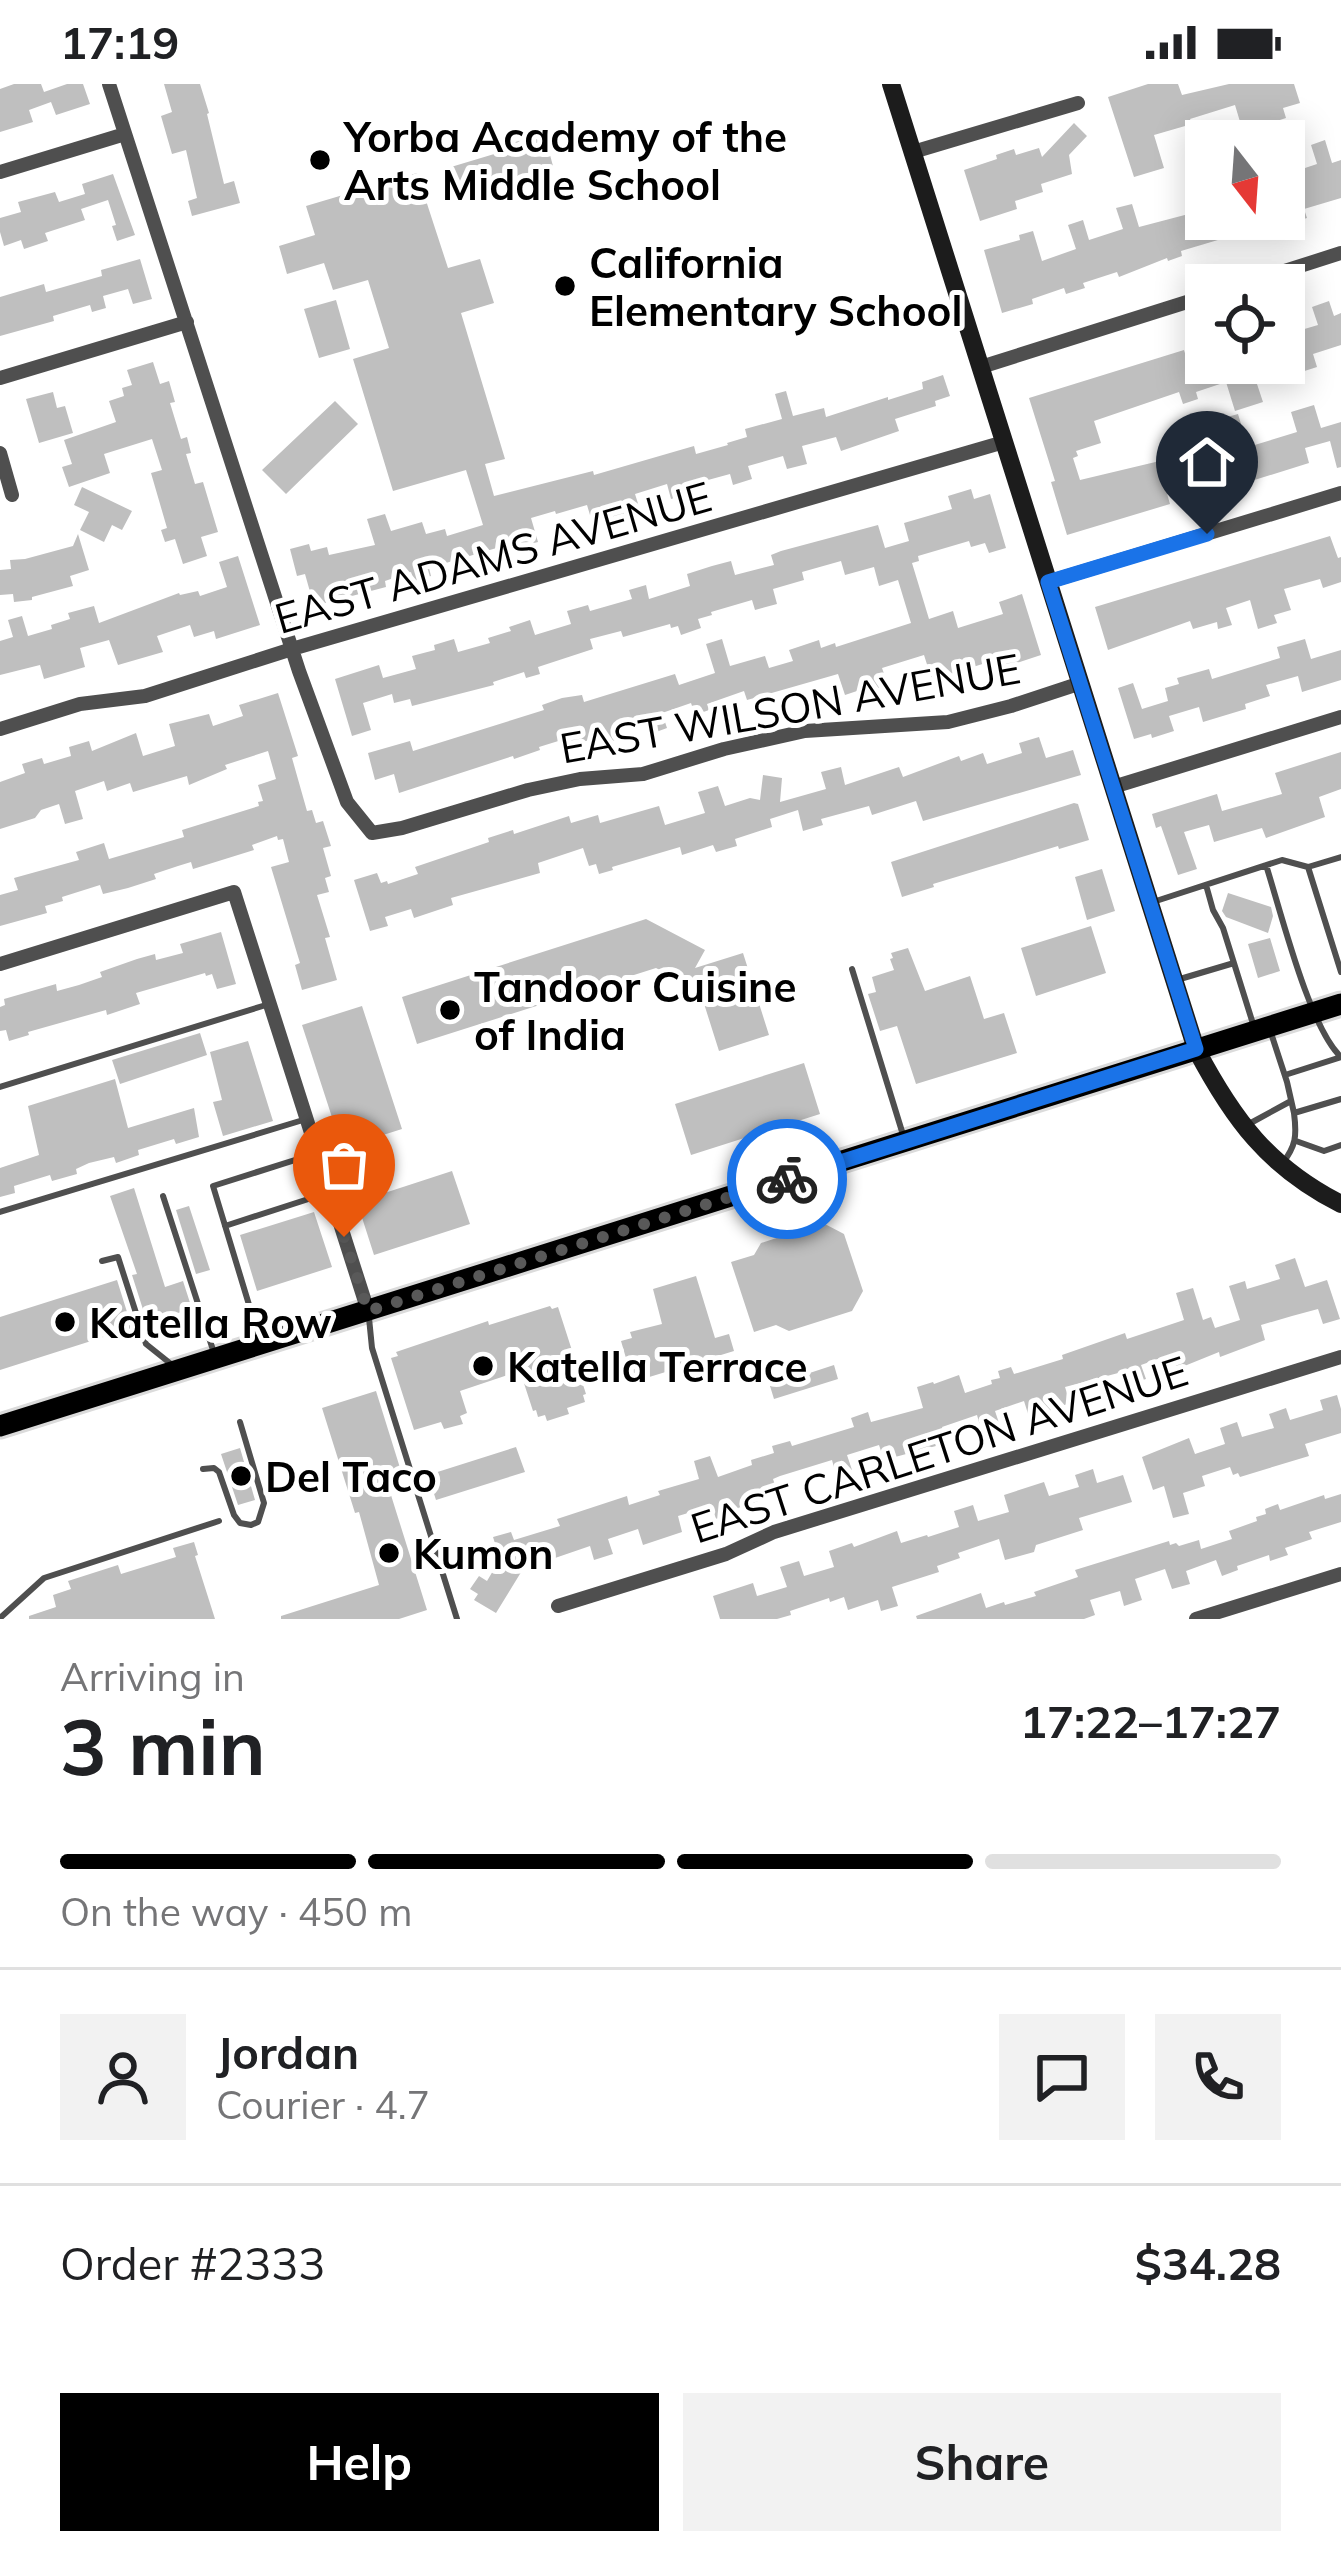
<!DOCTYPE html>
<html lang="en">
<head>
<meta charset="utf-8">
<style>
  :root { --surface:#fff; --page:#f2f2f2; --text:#202124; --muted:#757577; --line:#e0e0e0; --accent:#000 }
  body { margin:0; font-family:Mulish,sans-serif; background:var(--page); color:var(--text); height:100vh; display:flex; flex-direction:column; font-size:45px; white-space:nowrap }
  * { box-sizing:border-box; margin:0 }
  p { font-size:39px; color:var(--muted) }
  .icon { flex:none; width:66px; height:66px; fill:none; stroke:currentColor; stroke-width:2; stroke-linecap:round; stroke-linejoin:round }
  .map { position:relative; height:1535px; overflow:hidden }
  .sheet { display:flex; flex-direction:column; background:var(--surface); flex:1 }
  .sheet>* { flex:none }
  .needle { width:78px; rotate:163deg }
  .tools { position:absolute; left:1185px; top:36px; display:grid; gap:24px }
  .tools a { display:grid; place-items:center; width:120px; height:120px; border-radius:0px; background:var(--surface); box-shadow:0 6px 30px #0003; font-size:60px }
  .pin { position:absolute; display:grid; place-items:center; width:102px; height:102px; color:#fff; margin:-123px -51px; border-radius:50% 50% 50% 0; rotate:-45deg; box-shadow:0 0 12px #0007 }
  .pin .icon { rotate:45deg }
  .courier { position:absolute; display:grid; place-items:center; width:120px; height:120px; margin:-60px; border:9px solid #1a73e8; border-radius:50%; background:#fff; color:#222; box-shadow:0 3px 15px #0007 }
  .head em { font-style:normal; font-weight:700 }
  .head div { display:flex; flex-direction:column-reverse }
  .head { display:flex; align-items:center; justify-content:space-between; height:204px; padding:0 60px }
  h1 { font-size:78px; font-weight:700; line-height:90px }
  .bar { display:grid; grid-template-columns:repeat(4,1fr); gap:18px 12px; align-content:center; height:144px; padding:0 60px }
  .bar i { height:15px; border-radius:9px; background:var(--line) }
  .bar .active { background:var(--accent) }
  .bar p { grid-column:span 4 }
  .line { display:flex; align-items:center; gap:30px; padding:0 60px; border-top:3px solid var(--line) }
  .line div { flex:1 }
  .round { display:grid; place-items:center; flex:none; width:126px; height:126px; border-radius:0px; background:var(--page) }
  .button { display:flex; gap:24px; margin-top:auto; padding:24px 60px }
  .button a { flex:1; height:138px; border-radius:0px; background:var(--accent); color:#fff; font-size:48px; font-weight:700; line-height:138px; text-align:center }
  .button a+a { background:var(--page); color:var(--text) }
  .status { display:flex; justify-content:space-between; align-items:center; height:84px; padding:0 60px; background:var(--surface); direction:ltr }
  .status svg { height:33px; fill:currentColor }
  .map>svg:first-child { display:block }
  .building { fill:#bfbfbf }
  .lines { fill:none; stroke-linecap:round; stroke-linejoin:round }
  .primary-casing { stroke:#dbdbdb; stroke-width:27 }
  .lane { stroke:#4f4f4f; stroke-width:6 }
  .street { stroke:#4f4f4f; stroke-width:14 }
  .secondary { stroke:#1c1c1c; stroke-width:18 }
  .primary { stroke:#000; stroke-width:21 }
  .done { stroke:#595959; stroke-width:12; stroke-dasharray:0 21.6 }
  .route { stroke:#1a73e8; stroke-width:15 }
  .poi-dot { fill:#000; stroke:#fff; stroke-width:4.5 }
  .labels { text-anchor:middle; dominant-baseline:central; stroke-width:10; stroke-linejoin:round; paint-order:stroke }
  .poi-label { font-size:42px; font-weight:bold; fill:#000; stroke:#fff; text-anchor:start }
  .street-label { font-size:42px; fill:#000; stroke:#fff }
</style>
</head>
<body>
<div class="status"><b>17:19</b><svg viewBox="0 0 49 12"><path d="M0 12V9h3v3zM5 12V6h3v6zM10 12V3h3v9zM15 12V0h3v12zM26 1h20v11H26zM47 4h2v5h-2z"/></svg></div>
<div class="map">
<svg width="1341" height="1535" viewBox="0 0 1341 1535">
  <rect width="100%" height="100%" fill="#fff"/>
  <path class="building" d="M14,0H41L44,8L67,0H83L90,20L56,31L51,18L29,26L33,38L0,48V5Z
    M164,0H200L209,29L207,30L224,100L234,97L240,119L192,132L188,117L197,114L186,66L172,70L161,32L172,28Z
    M1148,0H1178L1182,11L1229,0H1294L1300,19L1283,24L1286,34L1259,43L1256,36L1241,41L1235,21L1190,35L1192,40L1154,51L1164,84L1134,93L1108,13Z
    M1074,39L1087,52L1069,71L1072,90L1041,100L1043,108L1015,117L1017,125L980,137L964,86L997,75L996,71L1014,65L1016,71L1039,64L1042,73Z
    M544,49L553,82L449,111L441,86L511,65L509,60Z
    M1325,56L1332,79L1341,76V114L1304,125L1307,134L1287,140L1284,122L1290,120L1284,100L1305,94L1302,85L1317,80L1311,61Z
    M417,89L448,184L480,175L494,219L461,229L505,375L485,380L494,412L593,387L594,391L694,362L696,370L728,361L727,359L747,353L745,345L782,335L775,310L786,307L793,332L824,324L826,333L888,313V316L923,305L922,298L943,291L950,312L935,317L936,322L895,335L899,347L841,367L836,353L802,362L807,380L787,385L783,372L748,382L752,395L733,401L730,390L686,402L688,410L671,415L667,400L635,410L641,429L593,441L587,421L556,430L555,427L531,434L538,458L518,463L517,458L429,484L431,492L414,497L411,488L385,497L386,503L314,522L305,490L297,492L290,465L309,460L311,467L327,463L329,471L375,461L367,435L385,430L391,447L422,438L426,450L445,445L447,452L483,441L466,386L393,407L353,275L389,264L368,196L333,206L324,179L287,190L279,162L315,151L306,122Z
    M113,90L135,151L117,157L112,142L116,141L108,116L81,125L85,136L45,149L48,157L24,165L21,156L4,162L0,148V134L21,128L18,118L55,108L59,118L85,110L82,100Z
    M1206,91V135H1250L1255,151L1240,156L1238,150L1181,167L1182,172L1168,177L1167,174L1119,193L1117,188L1083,199L1085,204L1066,210L1064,204L1032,215L1033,220L1002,229L984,166L1020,156L1019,151L1033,147L1042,177L1076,165L1068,141L1083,136L1089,156L1123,145L1116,124L1132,120L1139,143L1200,127L1190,96Z
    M140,175L152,215L133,220L128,205L103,212L106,224L92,228L90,221L53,232L54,237L0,252V213L44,200L46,208L102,192L101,186Z
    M336,216L350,265L319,274L304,225Z
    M1329,217L1334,232L1341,229V261L1313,270L1317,283L1289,292L1284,277V251L1318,241L1312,223Z
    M1184,266L1190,285L1208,279H1250L1263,318L1235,327L1226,298L1196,308L1198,315L1183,320L1179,308L1094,337L1101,359L1076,367L1078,372L1073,374L1080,396L1189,370L1186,360L1224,348L1220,335L1238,330L1248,363L1297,348L1291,328L1314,321L1321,344L1341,338V383L1337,384L1330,357L1305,364L1309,379L1219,407L1214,393L1166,406L1170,420L1067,451L1051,398L1055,397L1029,314Z
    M153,278L160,300L169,297L175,318L170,319L181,355L187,353L191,369L186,370L195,400L203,398L218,448L201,453L207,472L183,480L175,455L165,458L161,446L167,444L151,389L162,386L152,355L104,370L110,389L69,403L62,383L72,380L64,356L116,338L109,317L124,312L122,304L132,301L127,286Z
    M53,308L57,324L65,322L73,349L39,359L26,315Z
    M335,317L358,340L286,410L262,386Z
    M82,403L132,427L122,446L112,441L104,458L80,446L89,428L74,421Z
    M971,405L974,415L990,410L1006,464L989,469L985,459L971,463L969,457L918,472L919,477L912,479L929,535L953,527L958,544L1003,530L999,518L1022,510L1041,571L998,585L995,576L932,596L924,571L882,584L888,601L867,607L866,604L845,611L838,590L747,616L744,607L707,620L709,626L695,631L691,619L662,629L667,644L648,651L643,636L618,644L621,654L601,661L599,653L570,662L568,654L539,663L540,666L514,675L513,672L399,709L394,690L375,696L368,669L410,657L413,667L544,626L542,621L562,614L582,611L584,618L675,590L679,601L715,589L706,560L722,555L730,582L765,572L769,584L793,577L789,566L819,556L821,564L835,559L836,563L911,539L898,496L879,502L874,483L845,491L841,477L802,488L804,496L773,505L777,520L755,526L752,516L711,528L712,531L698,535L701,544L681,551L678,542L671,544L670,540L623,553L621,547L590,555L593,565L538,583L540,590L526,594L524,588L493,598L494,601L412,622L410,615L394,619L392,610L363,619L371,646L352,652L335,595L379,581L383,594L416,585L412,572L435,566L434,561L454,555L458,568L490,559L488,554L511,547L509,543L530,536L535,551L571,540L567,527L588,521L590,527L632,515L629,506L646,501L649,515L690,502L687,490L712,482L731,477L735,491L774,481L771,471L781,467L878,441L885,464L909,457L904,439L952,425L948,412Z
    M78,450L89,486L70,492L73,502L32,513V516L14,518L13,510L0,511V486L11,485L10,476L25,475L73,462Z
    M1330,452L1338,474L1341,473V498L1323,504L1320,495L1284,505L1291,526L1274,531L1277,539L1258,545L1250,516L1226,524L1232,541L1218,545L1217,538L1193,545L1190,537L1108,566L1095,523Z
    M238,472L260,541L216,555L214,547L194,553L190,541L157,552L163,568L118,581L109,556L80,564L85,583L44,595L40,581L0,591V557L13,553L8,536L22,532L28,552L52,545L51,541L70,535L68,529L94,522L99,539L179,509L180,511L198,507L200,512L227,503L219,478Z
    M1305,555L1311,575L1341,566V596L1302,608L1298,592L1266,601L1270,612L1245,620L1246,625L1203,638L1199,623L1169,632L1174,647L1152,654L1151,650L1134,655L1118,604L1133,599L1142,625L1168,617L1165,604L1179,600L1177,594L1209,585L1212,595L1280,574L1277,563Z
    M278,609L298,672L292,674L307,727L312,726L316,739L323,737L331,762L323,764L331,792L325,794L329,808L317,811L330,853L325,854L337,896L302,906L295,881L300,879L271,783L289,778L283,755L278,756L277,752L252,761L254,766L193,785L191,778L178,782L154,790L156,795L128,804L103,810L100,801L62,813L63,817L45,822L47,829L0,842V811L18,806L14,794L79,776L76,768L104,759L109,775L184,753L182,746L259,722L258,718L263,717L258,701L276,695L268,667L225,681L227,685L189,701L187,692L133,708L130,699L107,707L104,697L75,707L83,735L65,740L59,720L41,726L35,734L0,745V698L25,689L22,680L42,674L44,680L71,672L69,663L89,657L92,667L136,649L143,672L175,662L169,640L209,630L213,642L243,632L239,621Z
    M1039,653L1046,674L1073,666L1081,691L923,737L916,717L872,731L869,722L821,735L823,741L803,747L798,726L770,735L772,743L735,755L737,762L716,768L713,761L682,771L680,763L612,783L613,786L599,790L596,780L589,782L583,764L538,779L540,789L451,814L453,821L414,834L411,825L385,833L388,842L370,847L354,796L377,789L381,799L387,797L388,800L418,790L415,783L489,758L488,754L513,746L514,750L569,732L571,739L598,731L600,739L659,722L665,741L705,729L698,708L718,702L725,722L750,714L760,716L763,691L782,694L780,718L826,705L821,688L841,683L845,701L899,683L903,693L959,672L961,677L983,669L987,680L1022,669L1019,659Z
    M1341,668V705L1319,713L1325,733L1266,754L1262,744L1214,758L1209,741L1184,748L1197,785L1178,791L1161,742L1156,744L1152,730L1217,710L1222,727L1282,710L1275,689Z
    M1074,719L1078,720L1089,756L1059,765L1058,762L933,800L934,803L902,813L891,778Z
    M1102,785L1115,827L1087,836L1075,793Z
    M1228,809L1271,823L1273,832L1268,849L1226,833L1222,827Z
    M646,835L705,866L695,884L743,869L769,951L719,967L700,907L656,884L417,960L402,913Z
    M1091,842L1106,889L1036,912L1021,864Z
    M221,848L236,900L217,905L212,890L206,892L205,889L136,909L140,920L107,931L106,926L28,948L29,951L9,957L6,946L0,947V923L5,921L4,915L56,900L57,907L79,901L102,893L100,888L137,875L155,870L156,876L183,869L180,860Z
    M1270,854L1280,887L1258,894L1248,860Z
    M908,864L925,907L970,892L984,935L1004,929L1017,969L916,1000L897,942L880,947L868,910L876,908L872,893L894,886L890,875L893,874L891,869Z
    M362,922L402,1045L342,1064L302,941Z
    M200,949L207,971L120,1000L112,976Z
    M248,957L273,1037L223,1052L213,1018L222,1016L210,968Z
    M804,979L820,1030L691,1071L675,1020Z
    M115,995L128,1044L194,1024L199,1053L176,1060L174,1055L138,1066L139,1071L116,1079L114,1073L89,1079L76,1085L77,1090L52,1097L50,1091L14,1102L15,1109L0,1113V1084L39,1071L28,1022Z
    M452,1087L470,1140L374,1171L357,1118Z
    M134,1104L165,1203L183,1197L192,1225L147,1238L132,1191L137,1190L110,1112Z
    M189,1122L210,1186L196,1190L176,1126Z
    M314,1128L332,1183L257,1207L240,1151Z
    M823,1139L844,1150L863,1207L852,1227L789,1247L776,1241L754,1248L731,1178L754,1171L761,1159Z
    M1295,1174L1305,1203L1327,1196L1340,1235L1323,1240L1318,1225L1292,1232L1261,1241L1265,1256L1220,1273L1219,1268L1177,1285L1172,1270L1141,1281L1146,1295L1126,1301L1122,1288L1065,1303L1070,1319L1046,1328L1029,1333L1024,1317L995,1327L999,1339L981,1345L977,1331L942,1343L947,1359L884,1376L879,1361L847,1371L852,1386L836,1391L832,1376L780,1392L773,1395L778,1410L738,1424L739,1428L716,1435L712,1422L678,1432L682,1448L643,1461L638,1445L608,1455L613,1470L594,1476L590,1462L523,1485L496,1529L474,1516L478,1510L470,1505L479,1492L487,1497L500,1475L493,1453L511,1448L514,1456L560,1442L557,1435L627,1412L629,1421L660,1411L658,1407L699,1395L694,1377L710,1372L718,1393L752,1381L751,1376L774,1369L772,1362L790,1357L792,1362L854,1343L851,1334L868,1328L871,1338L923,1324L917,1303L933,1298L934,1300L959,1291L965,1309L992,1300L991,1296L1000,1294L998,1287L1011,1283L1014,1290L1063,1275L1062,1271L1125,1249L1127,1255L1184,1236L1176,1209L1193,1204L1203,1236L1211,1233L1215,1244L1240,1236L1229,1202L1245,1197L1247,1205L1280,1195L1275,1181Z
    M696,1192L715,1254L729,1250L734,1267L633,1298L621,1257L632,1254L630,1248L662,1240L653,1205Z
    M117,1196L132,1244L0,1286V1233Z
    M550,1222L552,1225L558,1223L586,1310L583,1311L585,1318L567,1324L569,1330L547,1337L545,1331L538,1333L536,1326L533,1327L520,1287L460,1307L467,1329L460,1332L463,1340L444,1345L441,1338L414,1346L391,1274L398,1272L396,1268L488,1237L489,1241Z
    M834,1281L838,1295L774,1315L770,1302Z
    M376,1307L401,1387L385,1392L427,1526L399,1535H281V1532L379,1501L359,1428L355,1429L322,1324Z
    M1337,1311L1341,1325V1349L1305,1360L1309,1372L1240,1393L1238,1389L1233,1391L1230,1383L1202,1392L1205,1402L1183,1409L1189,1430L1173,1434L1164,1402L1153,1406L1142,1373L1189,1354L1195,1370L1225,1360L1220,1344L1237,1338L1242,1353L1274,1344L1269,1330L1286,1324L1290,1336L1323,1326L1320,1316Z
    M516,1363L525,1388L436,1416L428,1391Z
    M240,1364L255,1416L238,1421L221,1370Z
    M1093,1385L1097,1399L1123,1391L1132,1418L1079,1434L1083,1446L1036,1461L1034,1468L1005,1476L999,1455L958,1469L960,1474L937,1482L939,1488L892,1503L898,1522L881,1527L878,1516L848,1526L844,1513L830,1518L829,1514L790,1527L791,1531L777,1535H720L713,1512L753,1499L757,1512L787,1503L780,1483L799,1477L804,1492L834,1483L829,1467L852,1459L854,1463L897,1447L901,1459L927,1451L928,1453L959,1443L954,1427L973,1421L978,1437L1009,1428L1004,1411L1044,1398L1049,1412L1079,1403L1075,1391Z
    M1341,1410V1438L1309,1448L1312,1455L1285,1464L1288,1471L1270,1477L1269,1471L1237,1482L1238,1486L1222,1492L1216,1476L1186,1487L1190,1500L1172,1505L1165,1485L1135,1495L1142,1516L1124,1522L1120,1507L1090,1516L1095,1531L1084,1535H917L916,1532L981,1509L986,1524L1004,1518L1005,1521L1036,1512L1034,1508L1078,1493L1075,1486L1169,1457L1170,1461L1176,1459L1179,1462L1199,1456L1201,1465L1232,1455L1229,1447L1257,1437L1256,1433L1266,1430L1265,1425L1278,1420L1280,1426L1324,1411L1325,1415Z
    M194,1458L198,1471L195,1472L215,1535H29V1532L56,1523L53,1511L71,1505L68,1497L118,1481L121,1490L176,1473L173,1464Z"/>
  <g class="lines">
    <g class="primary-casing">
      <path id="primary" d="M0,1342L1341,920"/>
    </g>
    <path class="lane" d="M1266,781C1281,828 1309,943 1341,973
      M1308,783L1341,888
      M1206,801L1213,826L1223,844L1254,943
      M1156,817L1282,776L1308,783L1341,773
      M852,885L904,1054
      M1180,895L1234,879
      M1270,946L1287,998L1294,1029
      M1285,991L1341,973
      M0,1003L266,921
      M1247,1041L1291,1017
      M1296,1057L1324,1067L1341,1061
      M1282,1080C1296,1062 1297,1052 1294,1029L1341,1015
      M163,1112L214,1269
      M0,1128L303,1036
      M225,1142L327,1109
      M102,1177L118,1173L146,1260L171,1280
      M369,1234L372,1264L457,1535
      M260,1257L213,1102L314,1070
      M203,1385L214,1384L219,1388L234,1431L240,1439L251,1441L258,1438L264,1419L240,1338
      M0,1534L44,1494L219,1437"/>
    <path class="street" d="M109,0L299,587L347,718L372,749L402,744L528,706L580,695L643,690L724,665L805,647L948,638L1011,622L1081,599
      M913,68L1078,19
      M0,88L125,50
      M1241,201L1341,169
      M981,283L1206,212
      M0,294L187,238
      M0,369L12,411
      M1048,498L1341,409
      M0,645L80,620L145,612L292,565L1004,358
      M1113,703L1341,633
      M0,880L234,808L368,1227
      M558,1522L726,1470L774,1448L1341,1273
      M1196,1535L1341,1490"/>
    <path class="secondary" d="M891,0L1196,965C1233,1035 1268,1083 1341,1120"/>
    <use href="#primary" class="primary"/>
  </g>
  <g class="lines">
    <path class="done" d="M344,1153L368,1227L787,1095"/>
    <path class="route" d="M787,1095L1196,965L1048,498L1207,450"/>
  </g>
  <g class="poi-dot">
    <circle cx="320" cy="76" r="12"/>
    <circle cx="565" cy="202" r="12"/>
    <circle cx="450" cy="926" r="12"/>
    <circle cx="65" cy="1238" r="12"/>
    <circle cx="483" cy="1282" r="12"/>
    <circle cx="241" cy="1392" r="12"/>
    <circle cx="389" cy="1469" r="12"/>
  </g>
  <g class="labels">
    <g class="poi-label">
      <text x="344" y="52">Yorba Academy of the<tspan x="344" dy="48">Arts Middle School</tspan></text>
      <text x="589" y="178">California<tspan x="589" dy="48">Elementary School</tspan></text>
      <text x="474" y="902">Tandoor Cuisine<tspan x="474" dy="48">of India</tspan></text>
      <text x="89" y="1238">Katella Row</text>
      <text x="507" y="1282">Katella Terrace</text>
      <text x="265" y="1392">Del Taco</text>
      <text x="413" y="1469">Kumon</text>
    </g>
    <g class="street-label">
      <text transform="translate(493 473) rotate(-16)">EAST ADAMS AVENUE</text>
      <text transform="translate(790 624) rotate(-10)">EAST WILSON AVENUE</text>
      <text transform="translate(939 1365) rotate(-18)">EAST CARLETON AVENUE</text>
    </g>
  </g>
</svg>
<div class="tools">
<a><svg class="needle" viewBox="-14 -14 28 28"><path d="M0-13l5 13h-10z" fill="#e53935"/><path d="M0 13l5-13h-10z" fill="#757577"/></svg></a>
<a><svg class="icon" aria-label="locate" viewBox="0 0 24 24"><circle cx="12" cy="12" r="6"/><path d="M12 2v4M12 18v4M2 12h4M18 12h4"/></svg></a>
</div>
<div class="pin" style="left:344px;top:1153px;background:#ea580c"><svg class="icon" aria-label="bag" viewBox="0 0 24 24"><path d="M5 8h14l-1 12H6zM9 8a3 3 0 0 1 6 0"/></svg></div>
<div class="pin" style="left:1207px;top:450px;background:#1f2937"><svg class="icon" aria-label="home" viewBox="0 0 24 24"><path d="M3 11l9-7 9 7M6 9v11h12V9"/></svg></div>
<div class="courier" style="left:787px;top:1095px"><svg class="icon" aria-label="bike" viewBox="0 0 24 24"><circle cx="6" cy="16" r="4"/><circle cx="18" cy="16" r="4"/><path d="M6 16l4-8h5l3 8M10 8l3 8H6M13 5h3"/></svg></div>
</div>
<section class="sheet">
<div class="head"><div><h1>3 min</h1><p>Arriving in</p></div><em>17:22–17:27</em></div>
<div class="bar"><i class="active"></i><i class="active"></i><i class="active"></i><i></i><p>On the way · 450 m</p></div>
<div class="line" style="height:216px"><a class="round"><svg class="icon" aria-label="person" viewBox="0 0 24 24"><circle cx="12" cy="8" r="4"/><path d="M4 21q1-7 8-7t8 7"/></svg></a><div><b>Jordan</b><p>Courier · 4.7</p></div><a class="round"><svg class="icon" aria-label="chat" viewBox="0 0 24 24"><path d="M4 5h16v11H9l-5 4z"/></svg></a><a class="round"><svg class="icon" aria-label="phone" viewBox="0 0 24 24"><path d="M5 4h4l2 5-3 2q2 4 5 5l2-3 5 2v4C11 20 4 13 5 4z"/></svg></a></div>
<div class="line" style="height:156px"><div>Order #2333</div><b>$34.28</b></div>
<div class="button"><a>Help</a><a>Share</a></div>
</section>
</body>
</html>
